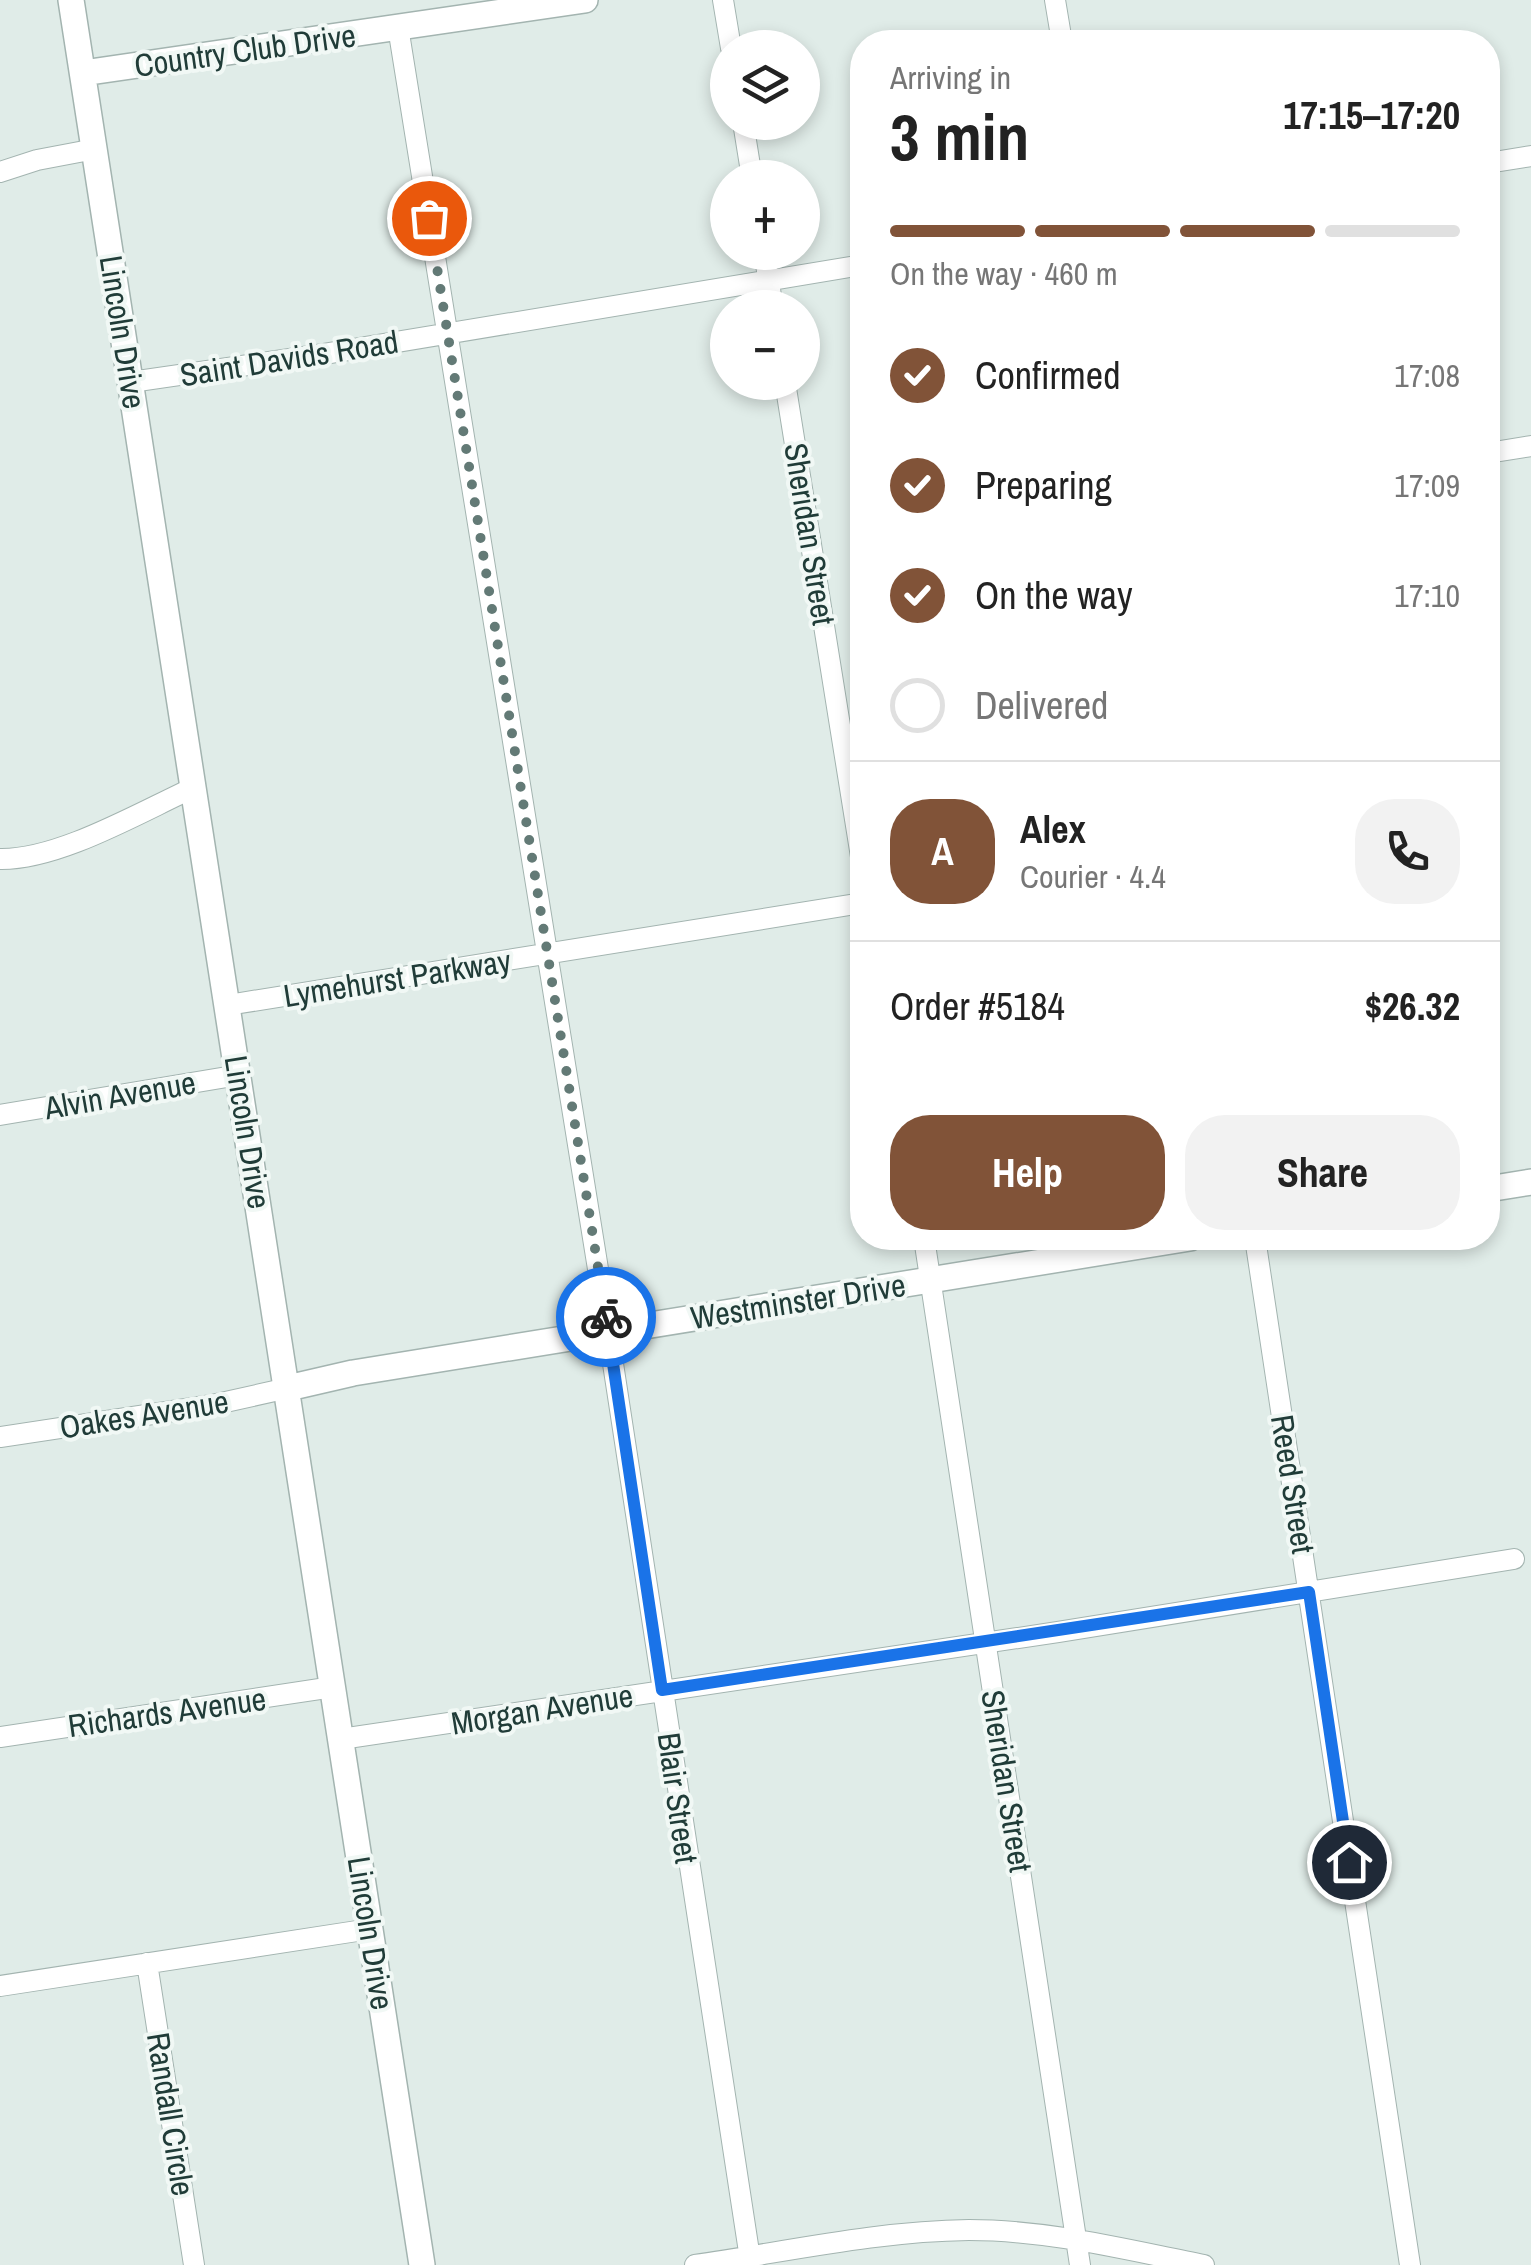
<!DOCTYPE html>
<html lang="en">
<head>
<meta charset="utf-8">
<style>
  :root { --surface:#fff; --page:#f2f2f2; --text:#222; --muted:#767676; --line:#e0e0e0; --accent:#815338 }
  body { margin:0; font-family:"Archivo Narrow",sans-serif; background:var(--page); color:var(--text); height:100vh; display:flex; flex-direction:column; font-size:38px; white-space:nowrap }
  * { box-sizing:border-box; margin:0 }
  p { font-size:32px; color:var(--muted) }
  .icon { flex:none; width:55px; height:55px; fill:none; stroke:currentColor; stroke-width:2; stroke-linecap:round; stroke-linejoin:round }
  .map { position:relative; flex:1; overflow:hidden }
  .panel { position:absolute; left:850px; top:30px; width:650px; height:1220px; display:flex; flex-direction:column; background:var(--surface); border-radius:40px; box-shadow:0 5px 15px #0003 }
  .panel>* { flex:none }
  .buttons { position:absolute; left:710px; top:30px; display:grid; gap:20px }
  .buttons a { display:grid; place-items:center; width:110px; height:110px; border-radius:50%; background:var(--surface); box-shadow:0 5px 15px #0003; font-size:50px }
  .pin { position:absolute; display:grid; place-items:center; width:85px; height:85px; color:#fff; margin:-42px; border:5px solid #fff; border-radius:50%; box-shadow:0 2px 10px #0007 }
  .courier { position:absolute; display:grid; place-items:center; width:100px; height:100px; margin:-50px; border:8px solid #1a73e8; border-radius:50%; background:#fff; color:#222; box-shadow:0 2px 12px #0007 }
  .summary em { font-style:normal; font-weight:700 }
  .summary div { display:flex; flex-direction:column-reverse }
  .summary { display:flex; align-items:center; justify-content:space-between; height:170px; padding:0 40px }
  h1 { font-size:65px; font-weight:700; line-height:75px }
  .bar { display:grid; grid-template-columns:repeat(4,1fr); gap:15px 10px; align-content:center; height:120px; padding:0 40px }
  .bar i { height:12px; border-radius:8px; background:var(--line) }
  .bar .on { background:var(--accent) }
  .bar p { grid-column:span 4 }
  .line { display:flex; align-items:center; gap:25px; padding:0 40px; border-top:2px solid var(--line) }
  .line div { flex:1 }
  .round { display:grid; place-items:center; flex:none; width:105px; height:105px; border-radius:40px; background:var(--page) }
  ol { padding:0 40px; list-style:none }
  li { display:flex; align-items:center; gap:30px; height:110px }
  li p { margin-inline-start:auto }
  li .icon { padding:10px; border-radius:50%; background:var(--accent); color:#fff; stroke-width:4 }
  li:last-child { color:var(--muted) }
  li i { width:55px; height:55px; border:5px solid var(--line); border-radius:50% }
  .button { display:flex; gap:20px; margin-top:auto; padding:20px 40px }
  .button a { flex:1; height:115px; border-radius:40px; background:var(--accent); color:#fff; font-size:40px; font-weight:700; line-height:115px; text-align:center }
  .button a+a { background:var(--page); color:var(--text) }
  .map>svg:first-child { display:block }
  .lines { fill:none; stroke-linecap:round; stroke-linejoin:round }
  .minor-casing { stroke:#a3b4b0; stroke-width:22 }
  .tertiary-casing { stroke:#a3b4b0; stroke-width:28 }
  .minor { stroke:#fff; stroke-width:20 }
  .tertiary { stroke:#fff; stroke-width:25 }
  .done { stroke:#637a76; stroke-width:10; stroke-dasharray:0 18 }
  .route { stroke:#1a73e8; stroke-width:12 }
  .labels { text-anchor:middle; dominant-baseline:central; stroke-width:8; stroke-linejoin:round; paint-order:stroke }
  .street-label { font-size:32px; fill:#203c38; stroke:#f1f8f5 }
</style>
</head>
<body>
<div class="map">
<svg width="1531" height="2265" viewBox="0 0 1531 2265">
  <rect width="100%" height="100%" fill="#e0ece8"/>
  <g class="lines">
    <g class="minor-casing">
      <path id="minor" d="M723,0L731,48
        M1055,0L1062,42
        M398,27L608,1331L751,2265
        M743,122L752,178
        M1488,163L1531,156
        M0,172L37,160L95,149
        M764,252L773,308
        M131,382L324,354L862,265
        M785,382L862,863
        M1488,453L1531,446
        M0,859C59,860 140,812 195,787
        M228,1005L862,903
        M0,1115L239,1075
        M924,1238L1080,2265
        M1255,1238L1410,2265
        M0,1437L212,1405L288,1388
        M0,1737L333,1687
        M341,1739L1058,1632L1514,1559
        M147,1963L194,2265
        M0,1986L370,1929
        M695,2265C785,2252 878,2231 969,2230C1049,2230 1127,2250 1204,2265"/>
    </g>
    <g class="tertiary-casing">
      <path id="tertiary" d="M71,0L422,2265
        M83,73L585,0
        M1488,1189L1531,1182
        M288,1388L353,1373L1190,1238"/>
    </g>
    <use href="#minor" class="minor"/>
    <use href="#tertiary" class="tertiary"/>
  </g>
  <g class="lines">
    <path class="done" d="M429,218L606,1317"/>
    <path class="route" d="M606,1317L662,1690L1309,1592L1349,1862"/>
  </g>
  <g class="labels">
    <g class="street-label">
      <text transform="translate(245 50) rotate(-8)">Country Club Drive</text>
      <text transform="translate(123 332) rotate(81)">Lincoln Drive</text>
      <text transform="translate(289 358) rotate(-9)">Saint Davids Road</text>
      <text transform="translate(810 534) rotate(81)">Sheridan Street</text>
      <text transform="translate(397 978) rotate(-9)">Lymehurst Parkway</text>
      <text transform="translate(120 1095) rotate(-10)">Alvin Avenue</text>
      <text transform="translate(248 1132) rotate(81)">Lincoln Drive</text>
      <text transform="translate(798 1301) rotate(-9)">Westminster Drive</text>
      <text transform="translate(144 1414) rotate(-9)">Oakes Avenue</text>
      <text transform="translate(1293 1484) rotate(81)">Reed Street</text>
      <text transform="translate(542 1709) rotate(-9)">Morgan Avenue</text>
      <text transform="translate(167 1712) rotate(-8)">Richards Avenue</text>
      <text transform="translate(1007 1781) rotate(81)">Sheridan Street</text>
      <text transform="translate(678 1798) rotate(82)">Blair Street</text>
      <text transform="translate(371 1933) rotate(81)">Lincoln Drive</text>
      <text transform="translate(171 2114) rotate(81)">Randall Circle</text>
    </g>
  </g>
</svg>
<div class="buttons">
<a><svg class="icon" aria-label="layers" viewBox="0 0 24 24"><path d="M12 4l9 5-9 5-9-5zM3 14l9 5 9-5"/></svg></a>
<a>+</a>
<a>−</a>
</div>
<div class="pin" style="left:429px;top:218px;background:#ea580c"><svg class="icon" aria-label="bag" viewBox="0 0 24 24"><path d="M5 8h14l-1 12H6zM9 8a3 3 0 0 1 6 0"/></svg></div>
<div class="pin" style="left:1349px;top:1862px;background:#1f2937"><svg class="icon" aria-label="home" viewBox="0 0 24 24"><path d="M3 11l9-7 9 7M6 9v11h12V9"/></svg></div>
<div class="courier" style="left:606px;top:1317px"><svg class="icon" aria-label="bike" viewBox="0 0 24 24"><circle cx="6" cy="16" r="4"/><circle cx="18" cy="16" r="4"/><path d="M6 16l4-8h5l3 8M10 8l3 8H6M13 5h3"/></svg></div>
<section class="panel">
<div class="summary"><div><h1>3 min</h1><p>Arriving in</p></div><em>17:15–17:20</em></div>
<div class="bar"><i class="on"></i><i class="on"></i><i class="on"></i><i></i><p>On the way · 460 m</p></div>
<ol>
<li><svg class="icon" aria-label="check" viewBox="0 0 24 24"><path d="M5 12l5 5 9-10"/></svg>Confirmed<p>17:08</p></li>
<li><svg class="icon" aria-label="check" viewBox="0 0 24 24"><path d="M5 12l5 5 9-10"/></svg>Preparing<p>17:09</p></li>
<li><svg class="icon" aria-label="check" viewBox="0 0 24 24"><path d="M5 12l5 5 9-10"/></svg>On the way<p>17:10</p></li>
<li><i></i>Delivered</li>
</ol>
<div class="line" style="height:180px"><b class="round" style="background:var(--accent);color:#fff">A</b><div><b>Alex</b><p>Courier · 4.4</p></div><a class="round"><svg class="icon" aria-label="phone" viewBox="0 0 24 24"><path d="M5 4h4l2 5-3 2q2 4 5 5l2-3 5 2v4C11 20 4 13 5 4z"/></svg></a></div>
<div class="line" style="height:130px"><div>Order #5184</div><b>$26.32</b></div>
<div class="button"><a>Help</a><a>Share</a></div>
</section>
</div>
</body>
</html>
